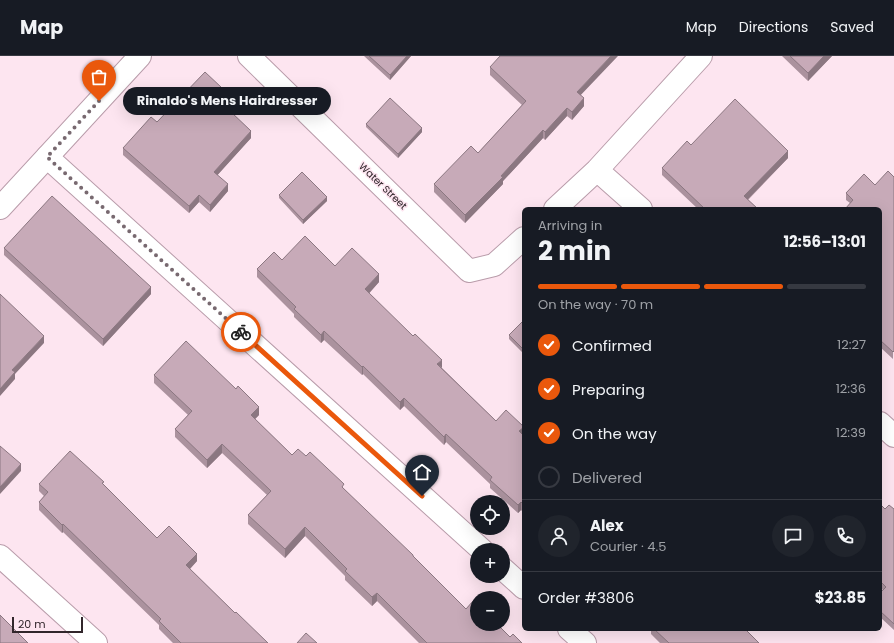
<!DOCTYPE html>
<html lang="en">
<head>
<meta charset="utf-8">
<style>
  :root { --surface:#171b24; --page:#20242c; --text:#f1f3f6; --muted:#9ea1a6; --line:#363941; --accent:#ea580c }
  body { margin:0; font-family:Poppins,sans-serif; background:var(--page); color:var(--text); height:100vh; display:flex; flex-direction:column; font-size:15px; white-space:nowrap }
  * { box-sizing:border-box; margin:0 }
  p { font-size:13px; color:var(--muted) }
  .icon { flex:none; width:22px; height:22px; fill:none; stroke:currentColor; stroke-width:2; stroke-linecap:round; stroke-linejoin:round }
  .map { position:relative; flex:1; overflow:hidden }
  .drawer { position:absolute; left:522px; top:151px; width:360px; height:424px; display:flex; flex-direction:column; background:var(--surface); border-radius:6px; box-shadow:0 4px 16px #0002 }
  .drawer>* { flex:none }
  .tools { position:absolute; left:470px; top:439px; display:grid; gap:8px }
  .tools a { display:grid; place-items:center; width:40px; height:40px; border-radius:50%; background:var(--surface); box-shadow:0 4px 16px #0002; font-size:20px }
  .scale { position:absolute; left:12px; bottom:10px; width:71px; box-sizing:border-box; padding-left:4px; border:2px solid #31262b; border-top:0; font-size:11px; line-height:14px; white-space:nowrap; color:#31262b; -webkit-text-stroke:3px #fde5f0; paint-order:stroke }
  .pin { position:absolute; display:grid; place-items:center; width:34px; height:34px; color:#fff; margin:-41px -17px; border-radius:50% 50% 50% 0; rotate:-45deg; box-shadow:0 0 4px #0007 }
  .pin .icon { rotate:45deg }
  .courier { position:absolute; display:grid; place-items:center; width:40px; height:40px; margin:-20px; border:3px solid #ea580c; border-radius:50%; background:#fff; color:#222; box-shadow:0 1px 5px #0007 }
  .bubble { position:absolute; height:28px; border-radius:14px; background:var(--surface); box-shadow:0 4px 16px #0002; font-size:13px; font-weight:700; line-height:28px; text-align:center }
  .overview em { font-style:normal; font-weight:700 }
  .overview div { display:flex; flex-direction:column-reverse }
  .overview { display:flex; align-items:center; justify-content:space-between; height:68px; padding:0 16px }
  h1 { font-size:26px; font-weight:700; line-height:30px }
  .bar { display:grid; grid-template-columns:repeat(4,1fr); gap:6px 4px; align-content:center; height:48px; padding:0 16px }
  .bar i { height:5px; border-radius:3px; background:var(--line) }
  .bar .on { background:var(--accent) }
  .bar p { grid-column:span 4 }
  .line { display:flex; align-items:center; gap:10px; padding:0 16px; border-top:1px solid var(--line) }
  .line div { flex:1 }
  .round { display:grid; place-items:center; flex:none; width:42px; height:42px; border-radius:21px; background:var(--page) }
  ol { padding:0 16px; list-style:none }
  li { display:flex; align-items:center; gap:12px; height:44px }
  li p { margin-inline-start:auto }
  li .icon { padding:4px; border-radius:50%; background:var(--accent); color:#fff; stroke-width:4 }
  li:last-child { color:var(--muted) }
  li i { width:22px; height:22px; border:2px solid var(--line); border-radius:50% }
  header { display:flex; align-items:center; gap:24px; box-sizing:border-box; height:56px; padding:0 20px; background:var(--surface); border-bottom:1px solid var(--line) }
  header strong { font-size:19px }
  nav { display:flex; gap:22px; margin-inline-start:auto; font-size:14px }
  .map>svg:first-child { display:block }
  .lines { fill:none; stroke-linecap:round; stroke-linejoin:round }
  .minor-casing { stroke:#b99caa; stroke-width:24 }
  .major-casing { stroke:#b99caa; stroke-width:24 }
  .minor { stroke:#fff; stroke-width:22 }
  .major { stroke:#fff; stroke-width:22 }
  .wall { fill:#ab929e }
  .shaded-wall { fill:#8b7781 }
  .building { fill:#c7aab8; stroke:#8b7781 }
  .done { stroke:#786970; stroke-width:4; stroke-dasharray:0 7.2 }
  .route { stroke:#ea580c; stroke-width:5 }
  .labels { text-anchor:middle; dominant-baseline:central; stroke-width:3; stroke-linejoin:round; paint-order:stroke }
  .street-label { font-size:10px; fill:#31262b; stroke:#fde5f0 }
</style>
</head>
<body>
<header>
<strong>Map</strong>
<nav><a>Map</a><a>Directions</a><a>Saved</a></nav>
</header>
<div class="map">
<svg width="894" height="587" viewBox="0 0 894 587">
  <rect width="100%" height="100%" fill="#fde5f0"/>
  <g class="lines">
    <g class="minor-casing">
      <path id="minor" d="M249,0L469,215L494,209L524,182
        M47,101L482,494
        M597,114L641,153
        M555,153L597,114L701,0
        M880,367L894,380
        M0,500L96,587
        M503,513L524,532
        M569,573L585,587"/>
    </g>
    <g class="major-casing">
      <path id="major" d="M0,152L140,0"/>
    </g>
    <use href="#minor" class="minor"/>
    <use href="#major" class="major"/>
  </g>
  <path class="wall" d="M364,0H411L390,24Z
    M782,0H832L808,25Z
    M490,11L581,39L584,50L572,64L567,60L545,84L543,82L503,125V128L465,167L434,136V128L478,97L522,49L490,19Z
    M238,54L234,59L251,82L217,119L228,135L210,156L199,146L189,157L123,99V92L157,66Z
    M366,68L422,76L398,102L366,71Z
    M691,89L788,102L748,144L758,153H698L662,119V112Z
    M894,121L893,303L880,291V153L850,147L846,144V137L875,129Z
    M279,139L327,145L303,168L279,142Z
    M4,192L151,238L103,290L4,199Z
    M282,204L335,210L379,226L369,237L442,312L496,365L524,380V457L521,454L518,457L490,432V428L446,386L444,389L404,350L400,354L363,318L362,319L324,284L321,287L294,261V258L257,221V213Z
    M524,264V298L509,283V279Z
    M154,319L259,359L255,363L292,399L306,400L344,433L466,553L510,581L522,587H419L377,545L372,550L345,524V520L305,480L285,502L248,468V459L267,439L222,397L207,412L175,381V373L188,359L154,327Z
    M39,428L104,429L157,482L197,505L190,513L235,557L268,587H173L159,573V569L63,476L62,477L39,454V446L44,440L39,435Z
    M880,448L885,453H894V574L880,561V537L883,534L880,532Z
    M651,573H745L759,587H660L651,578Z"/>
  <path class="shaded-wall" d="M407,0H411L390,24V19Z
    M611,0H618L577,43V36Z
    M824,0H832L808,25V17Z
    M584,42V50L572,64V56Z
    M238,47V54L230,63V55Z
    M567,52V60L545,84V76Z
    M422,72V76L398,102V98Z
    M543,74V82L503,125V128L465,167V159Z
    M251,75V82L214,123V116Z
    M788,95V102L744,147V140Z
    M228,128V135L210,156V149Z
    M199,139V146L189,157V150Z
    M327,141V145L303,168V164Z
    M379,218V226L365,242V233Z
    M151,231V238L103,290V283Z
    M324,275V284L321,287V279Z
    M44,280V287L15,318V323L0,340V333L12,314Z
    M442,304V312L437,308Z
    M363,310V318L362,319V311Z
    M404,342V350L400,354V346Z
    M259,351V359L251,367V359Z
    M524,371V379L519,384V375Z
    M446,378V386L444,389V381Z
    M222,388V397L207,412V404Z
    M21,408V415L0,438V431Z
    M521,446V454L518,457V449Z
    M63,468V476L62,477V469Z
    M305,471V480L285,502V493Z
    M197,498V505L186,517V509Z
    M377,537V545L372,550V541Z"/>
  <path class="building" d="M369,0H407L390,19Z
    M500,0H611L577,36L584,42L572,56L567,52L545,76L543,74L501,120L503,121L465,159L434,128L471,90L478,97L526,45L490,11Z
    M790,0H824L808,17Z
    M205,16L238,47L230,55L251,75L214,116L228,128L210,149L199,139L189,150L123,92L151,61L157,66Z
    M390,42L422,72L398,98L366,68Z
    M735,43L788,95L744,140L758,153H705L662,112L687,85L691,89Z
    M888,115L894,121V295L893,296L880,284V153H845L853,144L846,137L864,118L875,129Z
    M302,116L327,141L303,164L279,139Z
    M52,140L151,231L103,283L4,192Z
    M305,180L335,210L352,192L379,218L365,233L413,280L415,278L442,304L437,308L496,365L506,354L524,371L519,375L524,380V449L521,446L518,449L490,424L492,421L446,378L444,381L404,342L400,346L363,310L362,311L324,275L321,279L294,253L296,251L257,213L274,196L282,204Z
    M0,238L44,280L12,314L15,316L0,333Z
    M524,264V294L509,279Z
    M186,285L236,333L238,330L259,351L251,359L292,399L298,393L306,400L310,396L344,428L342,431L413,499V500L466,553L473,545L477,549V568H497L510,581L513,578L522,587H427L377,537L372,541L345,515L347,513L305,471L285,493L248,459L271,435L222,388L207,404L175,373L192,355L154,319Z
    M0,390L21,408L0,431Z
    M70,395L104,426L102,427L157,482L169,470L197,498L186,509L235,557L236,556L268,587H181L159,565L161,563L63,468L62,469L39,446L48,436L39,428Z
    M880,448L885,453L889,449L894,453V568L880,555V537L886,531L880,525Z
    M0,559L28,587H0Z
    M654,573H745L759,587H669Z
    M306,577L317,587H297Z"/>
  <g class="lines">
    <path class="done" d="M99,45L47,101L241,276"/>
    <path class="route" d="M241,276L422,440"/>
  </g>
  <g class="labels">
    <g class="street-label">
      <text transform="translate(383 130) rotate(44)">Water Street</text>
    </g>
  </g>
</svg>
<div class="tools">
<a><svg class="icon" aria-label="locate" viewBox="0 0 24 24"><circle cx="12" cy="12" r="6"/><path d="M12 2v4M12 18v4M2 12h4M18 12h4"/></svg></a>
<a>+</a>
<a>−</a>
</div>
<div class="scale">20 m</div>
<div class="pin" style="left:99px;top:45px;background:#ea580c"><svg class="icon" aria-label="bag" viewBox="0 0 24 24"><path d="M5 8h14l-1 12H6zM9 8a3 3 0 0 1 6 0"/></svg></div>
<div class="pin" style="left:422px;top:440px;background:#1f2937"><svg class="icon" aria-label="home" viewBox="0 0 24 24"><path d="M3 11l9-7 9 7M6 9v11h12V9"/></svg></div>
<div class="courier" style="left:241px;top:276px"><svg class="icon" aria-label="bike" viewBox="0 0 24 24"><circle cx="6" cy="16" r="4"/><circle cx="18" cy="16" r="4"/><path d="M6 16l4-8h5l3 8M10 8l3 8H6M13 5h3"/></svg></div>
<div class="bubble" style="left:123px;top:31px;width:208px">Rinaldo's Mens Hairdresser</div>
<section class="drawer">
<div class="overview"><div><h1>2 min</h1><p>Arriving in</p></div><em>12:56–13:01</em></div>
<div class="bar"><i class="on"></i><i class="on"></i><i class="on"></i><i></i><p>On the way · 70 m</p></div>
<ol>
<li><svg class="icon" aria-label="check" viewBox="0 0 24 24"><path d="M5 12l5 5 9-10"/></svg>Confirmed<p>12:27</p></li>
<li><svg class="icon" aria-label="check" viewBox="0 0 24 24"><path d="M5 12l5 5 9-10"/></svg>Preparing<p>12:36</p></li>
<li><svg class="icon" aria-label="check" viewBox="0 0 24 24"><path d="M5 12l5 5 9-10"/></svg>On the way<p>12:39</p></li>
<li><i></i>Delivered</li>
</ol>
<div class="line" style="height:72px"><a class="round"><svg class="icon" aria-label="person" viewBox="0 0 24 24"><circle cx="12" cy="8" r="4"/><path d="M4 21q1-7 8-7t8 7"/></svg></a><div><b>Alex</b><p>Courier · 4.5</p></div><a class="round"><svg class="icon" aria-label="chat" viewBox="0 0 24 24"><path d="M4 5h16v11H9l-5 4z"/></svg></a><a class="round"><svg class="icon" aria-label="phone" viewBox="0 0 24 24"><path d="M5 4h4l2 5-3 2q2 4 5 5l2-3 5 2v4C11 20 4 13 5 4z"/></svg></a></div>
<div class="line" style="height:52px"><div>Order #3806</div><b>$23.85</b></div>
</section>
</div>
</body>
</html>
